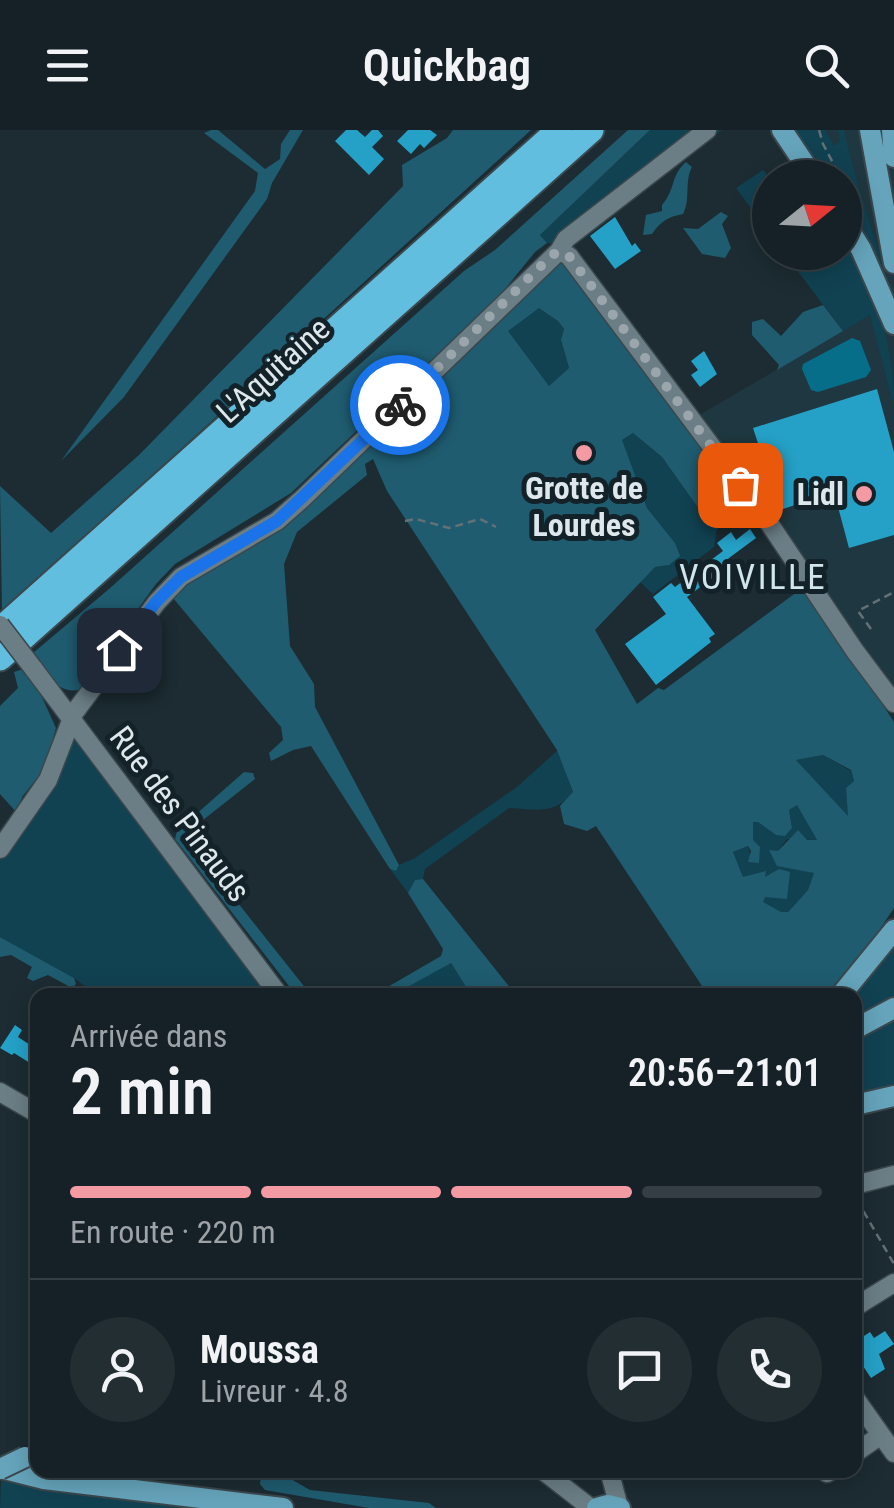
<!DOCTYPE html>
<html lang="fr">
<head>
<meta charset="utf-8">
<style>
  :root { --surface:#152126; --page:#222e32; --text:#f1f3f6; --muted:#9da3a7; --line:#343e43; --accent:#f49aa3 }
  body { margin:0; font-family:"Roboto Condensed",sans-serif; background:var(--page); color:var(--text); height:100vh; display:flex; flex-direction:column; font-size:38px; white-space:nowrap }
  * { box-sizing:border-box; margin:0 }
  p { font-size:32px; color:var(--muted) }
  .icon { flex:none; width:55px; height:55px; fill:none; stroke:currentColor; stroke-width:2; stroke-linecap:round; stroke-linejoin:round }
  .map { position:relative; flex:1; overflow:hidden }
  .panel { position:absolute; left:30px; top:858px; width:832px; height:490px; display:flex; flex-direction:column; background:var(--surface); border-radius:20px; box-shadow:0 5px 25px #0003,0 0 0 2px var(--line) }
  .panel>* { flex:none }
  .needle { width:65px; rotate:72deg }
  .tools { position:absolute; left:752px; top:30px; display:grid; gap:20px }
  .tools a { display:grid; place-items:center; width:110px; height:110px; border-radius:50%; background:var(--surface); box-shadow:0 5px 25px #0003,0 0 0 2px var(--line); font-size:50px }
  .pin { position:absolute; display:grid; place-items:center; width:85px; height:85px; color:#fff; margin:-42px; border-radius:20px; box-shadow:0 5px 15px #0006 }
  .courier { position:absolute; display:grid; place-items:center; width:100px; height:100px; margin:-50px; border:8px solid #1a73e8; border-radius:50%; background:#fff; color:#222; box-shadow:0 2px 12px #0007 }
  .headline em { font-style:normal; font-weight:600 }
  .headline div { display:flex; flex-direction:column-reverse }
  .headline { display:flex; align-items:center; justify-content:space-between; height:170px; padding:0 40px }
  h1 { font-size:65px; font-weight:600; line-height:75px }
  .bar { display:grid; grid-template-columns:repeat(4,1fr); gap:15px 10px; align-content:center; height:120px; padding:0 40px }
  .bar i { height:12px; border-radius:8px; background:var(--line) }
  .bar .current { background:var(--accent) }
  .bar p { grid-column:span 4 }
  .line { display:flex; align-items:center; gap:25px; padding:0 40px; border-top:2px solid var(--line) }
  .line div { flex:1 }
  .round { display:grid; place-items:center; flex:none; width:105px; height:105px; border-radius:52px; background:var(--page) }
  header { display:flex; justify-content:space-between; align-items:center; height:130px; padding:0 40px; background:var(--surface); font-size:45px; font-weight:600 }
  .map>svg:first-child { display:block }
  .built { fill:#1f3740 }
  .green { fill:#114252 }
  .forest { fill:#1f5c70; fill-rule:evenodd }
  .water { fill:#076e8a }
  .building { fill:#25a1c7 }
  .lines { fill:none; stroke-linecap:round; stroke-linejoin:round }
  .minor-casing { stroke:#3a474c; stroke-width:21 }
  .major-casing { stroke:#3a474c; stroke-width:24 }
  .highway-casing { stroke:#3a474c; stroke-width:29 }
  .path { stroke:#637177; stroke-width:2.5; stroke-dasharray:8 5; stroke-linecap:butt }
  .minor { stroke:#6b7e85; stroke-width:18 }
  .major { stroke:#65a4bb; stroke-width:20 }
  .highway { stroke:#61bedf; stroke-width:25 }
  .minor-bridge-casing { stroke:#3a474c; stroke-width:21; stroke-linecap:butt }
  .major-bridge-casing { stroke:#3a474c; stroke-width:24; stroke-linecap:butt }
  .minor-bridge { stroke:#6b7e85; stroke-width:18 }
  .major-bridge { stroke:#65a4bb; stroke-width:20 }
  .done { stroke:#9aa6ab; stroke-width:10; stroke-dasharray:0 18 }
  .route { stroke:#1a73e8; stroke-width:12 }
  .poi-dot { fill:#f49aa3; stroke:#132228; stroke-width:4 }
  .labels { text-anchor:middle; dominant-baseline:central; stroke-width:10; stroke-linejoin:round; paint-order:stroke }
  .street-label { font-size:32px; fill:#dee8ec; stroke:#132228 }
  .poi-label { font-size:32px; font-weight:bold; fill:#dee8ec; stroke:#132228 }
  .neighbourhood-label { font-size:35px; letter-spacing:2.5px; fill:#d1e5ed; stroke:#132228 }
</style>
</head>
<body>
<header><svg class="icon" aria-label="menu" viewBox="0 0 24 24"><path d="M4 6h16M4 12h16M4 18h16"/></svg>Quickbag<svg class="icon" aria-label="search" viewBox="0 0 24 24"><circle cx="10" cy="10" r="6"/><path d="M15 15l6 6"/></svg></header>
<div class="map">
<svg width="894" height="1378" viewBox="0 0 894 1378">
  <rect width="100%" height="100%" fill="#1c2c32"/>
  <path class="built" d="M771,0H894V576L686,293L878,180L845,113V48L802,47L775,10Z"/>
  <path class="green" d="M650,0H722L610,80L570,114L547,113L540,105Z
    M789,0H825L834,16L840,11L838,0H844C855,51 873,97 884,148L845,81V48L820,47Z
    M763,40L770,48V104L736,58Z
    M845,113C876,169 894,210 894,276L870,185L843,201L784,123L845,122Z
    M538,177L558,190L564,199L561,211L569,238L549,256L507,201Z
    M633,303L662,327L706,389L717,399L714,417L653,464L640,452L655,437L669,435L675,413L647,378L621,311Z
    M75,609L79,610L272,865H97L74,848L0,807V730L50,658L70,613Z
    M558,620L573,663C552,686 536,679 509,678L425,739L423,749L415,750L408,763L390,739L396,741L399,735L415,728L517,657Z
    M823,625L851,641L854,651L846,659L849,688L796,630Z
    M797,674L817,710L787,709L778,721L798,739L814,743L808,760L788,782H781L763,773V748L743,747L733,722L748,716L753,734V692H758L776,705L792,698L789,680Z
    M894,816V955L855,965V865H850Z
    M451,833L471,865H393L444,834Z
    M1,1351L30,1356L209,1378H0Z"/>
  <path class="forest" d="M211,0H218L265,39L280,29L281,14L290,0H303L272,53L267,69L124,267L61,331L255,61L258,43L204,3Z
    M453,0H531L2,482L0,356L51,403L139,325L403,56L402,35L447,8Z
    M628,0H650L540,105L547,113L535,122L501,164L291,363L175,434L156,454L79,560C55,564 46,541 33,523L109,459L464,141L495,120Z
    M686,32L692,37C684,52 691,69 683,84C668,87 661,91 652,104L643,105L646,85L662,81V75C676,59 670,46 686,32Z
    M721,82L728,86L722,94L731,118L725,128L702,124L683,98L698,99Z
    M563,130L743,369L733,387L717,399L706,389L662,327L633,303L622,310L647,378L675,413L680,426L669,435L655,437L595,500L637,574L658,558L664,560L805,456L894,592V778L843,854L829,865H708L596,696L587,701L564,694L560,676L573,662L557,620L387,361L373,329L365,334L367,345L297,402L284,434L290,516L314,554L315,577L399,735L396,741L390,739L311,616L293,620L271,631L269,623L283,610L281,597L173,468L177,458L278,396L557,132ZM539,178L558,191L564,199L561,210L569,238L549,256L508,201ZM823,625L851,640L854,651L846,658L848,686L796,630ZM797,675L817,710H807L798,700L778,721L769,720L777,736L814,743L808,760L788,782H781L763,772L765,767L787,769L790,742L779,739L765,747L766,741L743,747L733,722L748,716L751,721L748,732L759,733L760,717L753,710V692H758L776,705L785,706L792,698L789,680Z
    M823,175L843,201L777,240L779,235L752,205V192L763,189L781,206L803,182Z
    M23,539L41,565L56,598L45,638L22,667L17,683L0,664V576L18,558L14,542Z
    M244,642L253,643L255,649L184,705L311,865H296L175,709L177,701Z
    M423,749L516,865H471L451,833L393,865H374L441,826L443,819L408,763L415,750Z
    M0,807L74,848L76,854L72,858L48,845L33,851L27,848L32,837L11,825L0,827Z
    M277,1341L310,1360L429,1373L436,1378H369L265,1360L260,1354L261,1347Z"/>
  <path class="water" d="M852,208L860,211L871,240L866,247L818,262L811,260L802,239L803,234Z"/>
  <path class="building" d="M346,0H357L365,7L372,0H378L383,6L372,17L384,29L369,45L335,11Z
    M408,0H430L437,5L424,18L420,14L411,24L397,11Z
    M615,87L632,116L635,113L641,121L615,139L590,106Z
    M704,221L717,244L700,257L691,245L698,240L691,231Z
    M877,259L894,322V405L849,418L834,362L780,380L753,298Z
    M750,399L756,408L729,428L720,437L723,440L687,467L715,504L709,508L711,512L656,555L625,514L666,484L653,467L671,453L675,457L723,421L717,413L731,402L736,410Z
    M15,895L22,900L18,907L38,920V938L14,923L12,925L0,918Z
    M855,1189L864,1206L870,1202L874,1208L885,1201L894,1214L879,1224L885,1239L871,1248L855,1224Z"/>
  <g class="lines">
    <g class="minor-casing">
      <path id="minor" d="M559,121L566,109L707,0
        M33,538L279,865
        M0,719L48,650L74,583L157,472L181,447L277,391L302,369L559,121L569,126L769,393L855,521L894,573
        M0,962L38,984
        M855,1055L894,1045
        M855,1177L894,1153
        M855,1268L894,1323
        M855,1323L881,1305
        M542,1340L591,1378
        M609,1340L619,1377
        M827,1343L832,1340"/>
    </g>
    <g class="major-casing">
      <path id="major" d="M782,0L814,48
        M870,0L894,133
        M892,0L894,27
        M845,93L861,119L894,194
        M841,865L894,800
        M855,899L894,878
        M855,975L894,966
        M0,1338L44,1349L283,1378
        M597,1378L608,1375L620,1378"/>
    </g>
    <g class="highway-casing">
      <path id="highway" d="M0,500L559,0
        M0,528L591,0"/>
    </g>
    <path class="path" d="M819,0L823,14L841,48
      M405,391L416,389L449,398L480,389L496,397
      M871,499L858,481L894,462
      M857,1070L894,1134"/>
    <use href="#minor" class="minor"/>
    <use href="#major" class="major"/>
    <use href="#highway" class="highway"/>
    <g class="minor-bridge-casing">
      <path id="minor-bridge" d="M0,495L33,538"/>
    </g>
    <g class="major-bridge-casing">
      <path id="major-bridge" d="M0,1339L25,1327"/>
    </g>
    <use href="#minor-bridge" class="minor-bridge"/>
    <use href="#major-bridge" class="major-bridge"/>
  </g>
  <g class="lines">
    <path class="done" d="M400,275L552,125L560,121L569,126L740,355"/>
    <path class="route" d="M119,520L156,472L181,447L277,391L400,275"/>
  </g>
  <g class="poi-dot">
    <circle cx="584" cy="323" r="10"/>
    <circle cx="864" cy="364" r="10"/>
  </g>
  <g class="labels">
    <g class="street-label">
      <text transform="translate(273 240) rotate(-42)">L'Aquitaine</text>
      <text transform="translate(180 684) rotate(53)">Rue des Pinauds</text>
    </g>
    <g class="poi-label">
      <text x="584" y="358">Grotte de<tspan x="584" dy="37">Lourdes</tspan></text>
      <text x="844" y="364" text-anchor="end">Lidl</text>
    </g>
    <g class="neighbourhood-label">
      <text x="753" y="447">VOIVILLE</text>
    </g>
  </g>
</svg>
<div class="tools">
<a><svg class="needle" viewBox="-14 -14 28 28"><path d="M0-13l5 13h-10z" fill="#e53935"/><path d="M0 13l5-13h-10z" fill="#9da3a7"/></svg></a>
</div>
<div class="pin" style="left:740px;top:355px;background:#ea580c"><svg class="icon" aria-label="bag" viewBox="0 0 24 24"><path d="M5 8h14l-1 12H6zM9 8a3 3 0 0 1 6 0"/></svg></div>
<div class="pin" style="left:119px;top:520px;background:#1f2937"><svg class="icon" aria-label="home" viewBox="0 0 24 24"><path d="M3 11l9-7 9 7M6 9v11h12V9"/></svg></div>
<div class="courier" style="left:400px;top:275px"><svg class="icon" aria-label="bike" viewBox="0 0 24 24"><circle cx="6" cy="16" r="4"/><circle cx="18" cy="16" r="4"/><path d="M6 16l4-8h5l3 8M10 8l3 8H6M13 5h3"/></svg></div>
<section class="panel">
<div class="headline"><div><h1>2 min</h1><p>Arrivée dans</p></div><em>20:56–21:01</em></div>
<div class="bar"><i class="current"></i><i class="current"></i><i class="current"></i><i></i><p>En route · 220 m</p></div>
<div class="line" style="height:180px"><a class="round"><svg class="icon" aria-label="person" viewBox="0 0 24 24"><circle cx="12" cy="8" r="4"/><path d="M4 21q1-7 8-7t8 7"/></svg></a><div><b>Moussa</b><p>Livreur · 4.8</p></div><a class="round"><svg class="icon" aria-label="chat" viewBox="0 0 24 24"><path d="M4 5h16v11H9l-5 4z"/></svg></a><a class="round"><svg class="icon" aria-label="phone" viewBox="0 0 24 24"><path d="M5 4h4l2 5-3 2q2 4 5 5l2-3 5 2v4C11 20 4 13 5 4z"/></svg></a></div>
</section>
</div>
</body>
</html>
